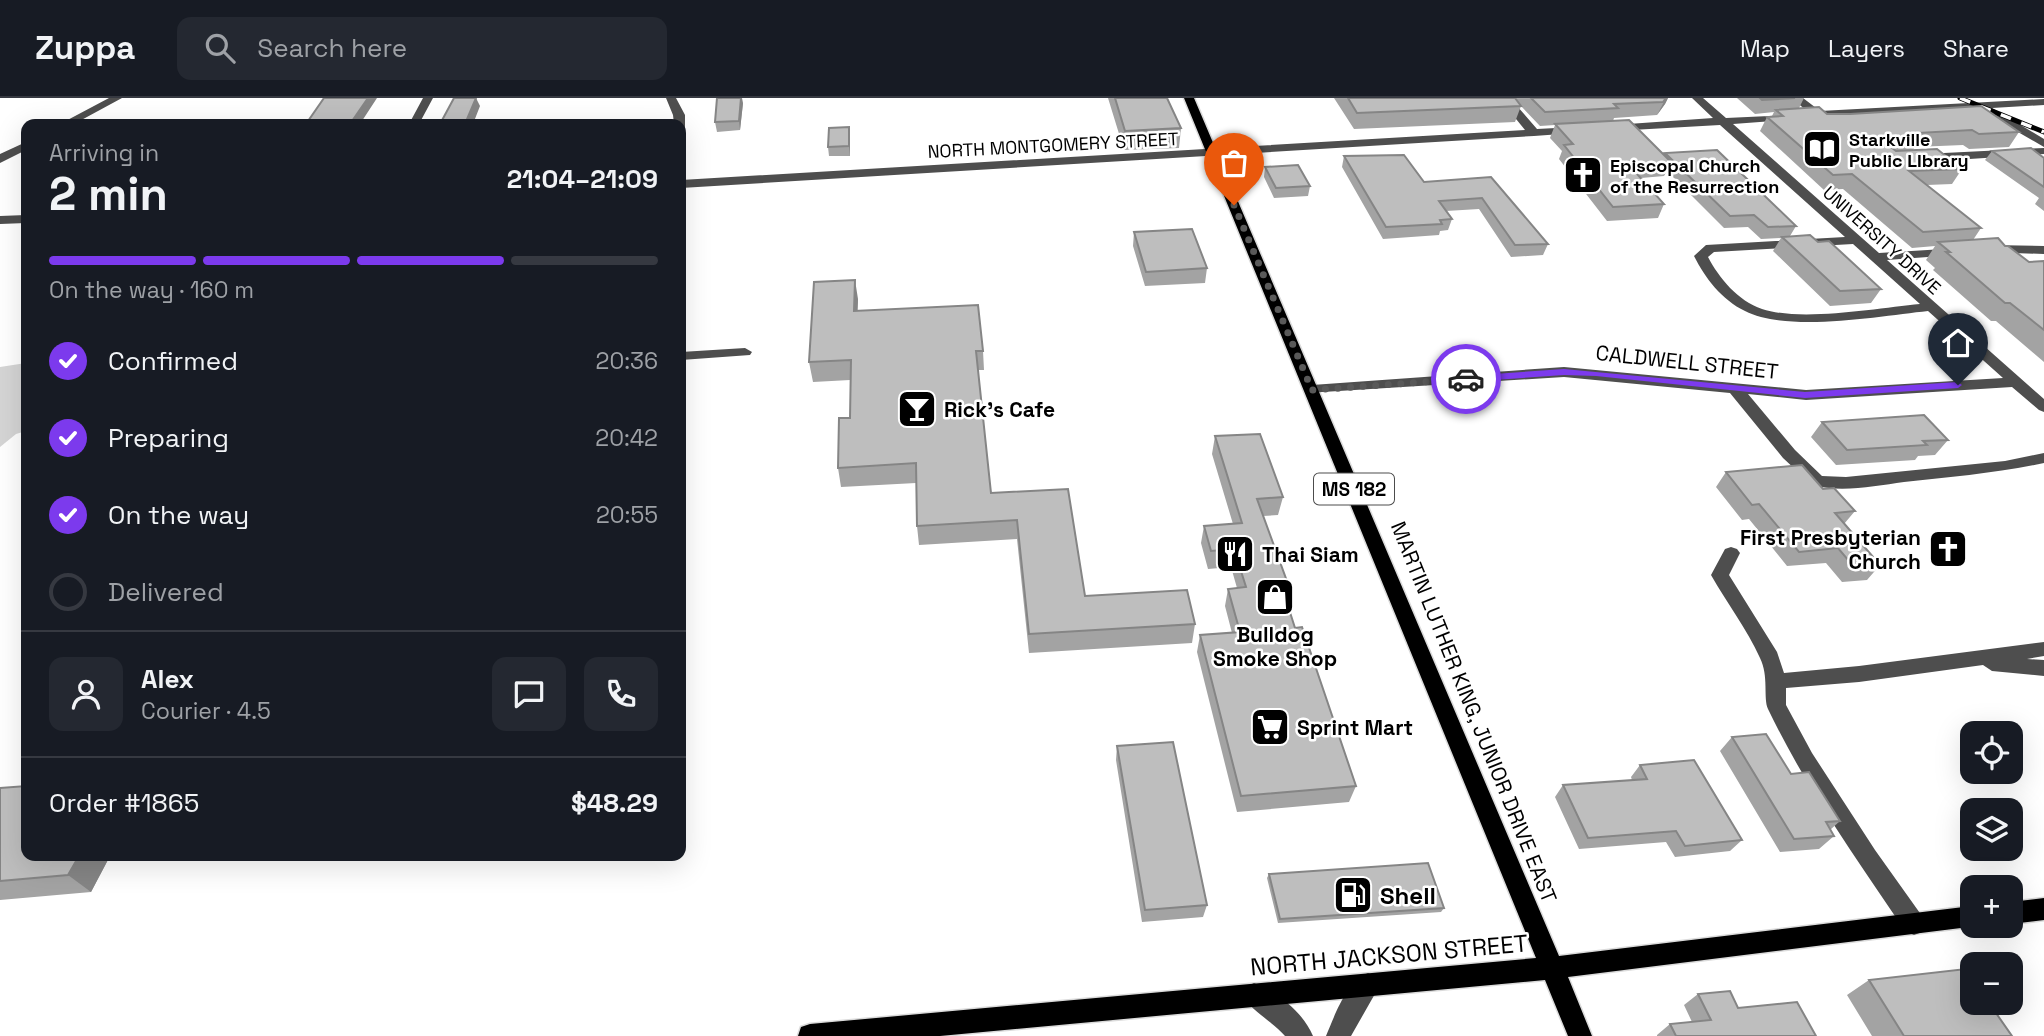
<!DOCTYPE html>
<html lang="en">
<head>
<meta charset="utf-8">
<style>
  :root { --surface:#171b24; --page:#242831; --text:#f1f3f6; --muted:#9ea1a6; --line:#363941; --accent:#7c3aed }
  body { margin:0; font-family:"Space Grotesk",sans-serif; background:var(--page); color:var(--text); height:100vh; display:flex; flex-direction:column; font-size:26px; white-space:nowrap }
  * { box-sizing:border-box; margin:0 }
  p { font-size:23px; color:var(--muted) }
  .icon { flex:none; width:38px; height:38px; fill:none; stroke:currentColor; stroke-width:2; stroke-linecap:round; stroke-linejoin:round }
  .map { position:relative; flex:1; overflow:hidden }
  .details { position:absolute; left:21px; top:21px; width:665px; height:742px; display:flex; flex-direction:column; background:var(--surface); border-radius:14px; box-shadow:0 7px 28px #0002 }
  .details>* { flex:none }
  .controls { position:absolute; left:1960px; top:623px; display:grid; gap:14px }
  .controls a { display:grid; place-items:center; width:63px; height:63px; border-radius:14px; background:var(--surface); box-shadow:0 7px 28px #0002; font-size:35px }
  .pin { position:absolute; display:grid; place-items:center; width:60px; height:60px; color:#fff; margin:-72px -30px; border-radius:50% 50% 50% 0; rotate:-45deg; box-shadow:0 0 7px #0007 }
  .pin .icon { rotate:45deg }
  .courier { position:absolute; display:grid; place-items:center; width:70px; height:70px; margin:-35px; border:5px solid #7c3aed; border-radius:50%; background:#fff; color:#222; box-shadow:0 2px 9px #0007 }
  .summary em { font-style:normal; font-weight:600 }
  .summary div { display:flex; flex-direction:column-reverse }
  .summary { display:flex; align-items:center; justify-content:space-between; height:119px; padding:0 28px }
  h1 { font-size:46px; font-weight:600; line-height:52px }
  .bar { display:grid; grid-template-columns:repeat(4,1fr); gap:10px 7px; align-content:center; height:84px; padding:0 28px }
  .bar i { height:9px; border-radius:5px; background:var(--line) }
  .bar .on { background:var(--accent) }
  .bar p { grid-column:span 4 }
  .line { display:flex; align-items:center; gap:18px; padding:0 28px; border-top:2px solid var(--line) }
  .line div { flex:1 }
  .round { display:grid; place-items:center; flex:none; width:74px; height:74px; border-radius:14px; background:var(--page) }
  ol { padding:0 28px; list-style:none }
  li { display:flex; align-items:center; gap:21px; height:77px }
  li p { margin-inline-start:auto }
  li .icon { padding:7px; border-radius:50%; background:var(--accent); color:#fff; stroke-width:4 }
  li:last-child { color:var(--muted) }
  li i { width:38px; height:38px; border:4px solid var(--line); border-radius:50% }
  header { display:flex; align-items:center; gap:42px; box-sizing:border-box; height:98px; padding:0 35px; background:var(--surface); border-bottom:2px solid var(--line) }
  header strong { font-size:33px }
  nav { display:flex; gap:38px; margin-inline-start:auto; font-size:24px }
  .search { width:490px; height:63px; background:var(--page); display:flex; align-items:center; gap:18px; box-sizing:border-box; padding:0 24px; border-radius:14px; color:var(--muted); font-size:26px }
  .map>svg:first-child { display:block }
  .green { fill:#d5d5d5 }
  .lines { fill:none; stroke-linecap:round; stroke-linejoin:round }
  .major-casing { stroke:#dbdbdb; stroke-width:3 }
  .minor { fill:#4e4e4e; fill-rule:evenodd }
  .major { fill:#000; fill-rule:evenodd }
  .rail-casing { stroke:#000; stroke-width:5 }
  .rail { stroke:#fff; stroke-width:3.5; stroke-dasharray:11; stroke-linecap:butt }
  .wall { fill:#a3a3a3 }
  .shaded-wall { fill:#858585 }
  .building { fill:#bebebe; stroke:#858585; stroke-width:2 }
  .route { fill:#7c3aed }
  .done { stroke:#595959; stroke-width:7; stroke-dasharray:0 12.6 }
  .labels { text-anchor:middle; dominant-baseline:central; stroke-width:5; stroke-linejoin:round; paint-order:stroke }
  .far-poi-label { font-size:18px; font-weight:bold; fill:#000; stroke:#fff; text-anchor:start }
  .far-street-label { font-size:18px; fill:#000; stroke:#fff }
  .shield { fill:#fff; stroke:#4c4c4c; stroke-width:2 }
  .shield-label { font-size:19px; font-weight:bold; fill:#000 }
  .street-label { font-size:21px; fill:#000; stroke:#fff }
  .poi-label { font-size:21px; font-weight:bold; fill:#000; stroke:#fff; text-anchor:start }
  .near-poi-label { font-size:24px; font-weight:bold; fill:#000; stroke:#fff; text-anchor:start }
  .near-street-label { font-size:24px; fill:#000; stroke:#fff }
</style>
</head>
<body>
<header>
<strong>Zuppa</strong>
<div class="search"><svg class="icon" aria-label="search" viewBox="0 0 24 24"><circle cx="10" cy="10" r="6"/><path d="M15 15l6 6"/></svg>Search here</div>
<nav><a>Map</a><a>Layers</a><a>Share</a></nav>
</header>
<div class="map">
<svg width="2044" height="938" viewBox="0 0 2044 938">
  <rect width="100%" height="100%" fill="#fff"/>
  <path class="green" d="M26,265V333L16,336L0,349V269Z"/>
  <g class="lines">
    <g class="major-casing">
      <path id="major" d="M1184,0H1194L1559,858L1972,808V828H1977L1568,879L1592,938H1568L1545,882L940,938H798L801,929L810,926L1536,860Z
        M2044,800V822L2011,826V804Z"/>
    </g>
    <path class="minor" d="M109,0H122L74,26H60Z
      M423,0H433L419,26H409Z
      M666,0H676L685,17V46L681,47V26H674L673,17Z
      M1499,0H1510L1537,31L1575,29L1581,32L1575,35L1534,38L681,90V82L1525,32Z
      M1692,0H1703L1726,20L1792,17L1794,19L1788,22L1733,26L1879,155L1960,150L1962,153L1955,157L1887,162L2044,301V314L2039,312L2012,289L1806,302L1748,296L1795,352L1822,378L1846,379L2005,363L2044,355V365C1998,375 1951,379 1904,384C1875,388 1841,395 1812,387L1783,360L1730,295L1564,279L1307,295L1305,292L1312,287L1564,269L1806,292L2003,280L1928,213C1881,218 1787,235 1745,213C1722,202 1705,180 1694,158L1706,147L1845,139L1720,27L1614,33L1608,30L1614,27L1713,20ZM1853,146L1920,206C1877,210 1802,224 1762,211C1738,203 1719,180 1708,159L1714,154Z
      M1791,0H1803L1820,13L2044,1V7L1992,10L2044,41V49L1978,11L1816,20Z
      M26,44V52L0,65V56Z
      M2044,50V56L1924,64L1918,60L1924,56Z
      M26,117V125L0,126V118Z
      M1990,147L2044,148V156L1985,154L1983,151Z
      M745,250L752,254L750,257L681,262V254Z
      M1731,449L1737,451L1740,455L1729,477L1777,554L1784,575L1859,568L2044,544V558L2027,561L2044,562V578L1992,573L1983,567L1859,584L1786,590V607L1812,655L1875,752L1922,818L1925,826L1922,834L1914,837L1906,834C1857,762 1806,690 1768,611C1763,600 1769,578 1760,560C1747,531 1727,505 1711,477L1725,451Z
      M1368,875L1376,879L1380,887L1351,938H1326C1335,917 1346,884 1368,875Z
      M1254,885C1278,895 1303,914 1313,938H1285C1274,925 1247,909 1242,897L1246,889Z"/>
    <use href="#major" class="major"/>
    <g class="rail-casing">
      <path id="rail" d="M1960,0L2044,34"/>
    </g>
    <use href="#rail" class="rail"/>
  </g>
  <path class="wall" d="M1108,0H1167L1181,30L1179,50L1124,52Z
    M1334,0H1668L1665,6L1657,17L1614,20L1613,23L1664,58L1665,55L1796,128L1790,138L1818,144L1881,191L1871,205L1830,208L1773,153L1781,140L1761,141L1748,129L1724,130L1667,73L1664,78L1641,80L1664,106L1658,120L1607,123L1559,61L1562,53L1550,40L1555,27L1540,28L1521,8L1515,24L1354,31Z
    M1737,0H1804L1799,10L1827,16L2019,34L2009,49L1969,51L1963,47L1915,49L1913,52L1962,71L1952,86L1927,87L1981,130L1973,142L2005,148L2029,164L2044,163V264L1996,223H1991L1933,172L1935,170L1926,162L1935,148L1912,150L1843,91L1824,92L1760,33L1767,19L1772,18L1774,14L1755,16Z
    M743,5L740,32L717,34L715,24Z
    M849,29L850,38V58H829L828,49Z
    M1992,53L2044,60V113L2035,106L2039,100L1985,62Z
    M1344,58L1424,84L1491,79L1548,146L1543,157L1511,159L1479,111L1446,113L1452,121L1448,132L1440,133L1439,137L1383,141L1342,69Z
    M1265,69L1310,88L1308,98L1274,100L1264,79Z
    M1134,134L1207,170L1205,185L1145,188L1133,148Z
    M858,201L857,213L983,253L984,272H978L991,395L1068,391L1085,498L1195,526L1192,545L1029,555L1017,441L919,447L917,428L916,385L841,389L838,370L850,320V282L813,284L809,264Z
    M1822,324L1948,342L1935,357L1918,358L1915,362L1836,367L1811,339Z
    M1215,338L1283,399L1278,417L1263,418L1288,486L1285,499L1295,530L1356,688L1349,704L1237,714L1197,554L1200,537L1232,535L1225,508L1228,491L1237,490L1231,469L1208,471L1201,445L1204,428L1233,426L1212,356Z
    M1726,374L1823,391L1855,413L1844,426L1880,467L1867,482L1842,484L1826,465L1787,468L1749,421L1742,422L1716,389Z
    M1732,639L1791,676L1840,723L1830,732L1834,738L1819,751L1780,754L1720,653Z
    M1117,648L1207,807L1203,819L1142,824L1116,662Z
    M1640,667L1742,742L1730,753L1675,759L1666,744L1579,751L1555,699L1563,687L1632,682L1631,679Z
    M0,690L110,758L91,794L0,802Z
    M1269,776L1444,810L1441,814L1278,825L1267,780Z
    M1869,882L2012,938H1872L1847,897Z
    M1698,896L1738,910L1816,938H1657V937L1670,926L1692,924L1684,907Z"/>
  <path class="shaded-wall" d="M368,0H377L360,26H350Z
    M476,0L480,8L473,26H465Z
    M741,0H742L743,5L740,32L739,23Z
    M1666,0H1668L1665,6L1657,17Z
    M849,29L850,38V58L849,48Z
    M855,182L858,201L857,233L854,213Z
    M79,758H110L91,794L68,777Z"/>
  <path class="building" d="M324,0H368L350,26H306Z
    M454,0H476L465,26H440Z
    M717,0H741L739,23L715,24Z
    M1115,0H1167L1181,30L1125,33Z
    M1348,0H1515L1521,8L1357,15Z
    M1531,0H1666L1663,4L1614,6L1618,10L1545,14Z
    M1760,0H1795L1762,2Z
    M1981,8L2019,34L1979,36L1972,32L1916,35L1921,39L1895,40L1887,46L1896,53L1937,51L1962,71L1909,73L1981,130L1923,134L1852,76L1833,77L1767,19L1783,18L1776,12L1819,9L1827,16H1850Z
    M1629,22L1671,64L1629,67L1664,106L1613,109L1564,47L1573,46L1555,26Z
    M849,29V48L828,49L829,30Z
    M2031,50L2044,60V89L1992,53Z
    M1717,52L1796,128L1768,129L1754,117L1730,118L1665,55Z
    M1404,57L1424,84L1491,79L1548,146L1515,147L1482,100L1439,103L1452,121L1440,122L1442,126L1386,129L1344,58Z
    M1298,67L1310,88L1276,90L1265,69Z
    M1192,131L1207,170L1146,174L1134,134Z
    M1810,137L1818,144L1829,143L1881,191L1840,193L1782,139Z
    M1998,140L2005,148H2008L2029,164L2044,163V232L2010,205H2005L1946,154H1950L1938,144Z
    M855,182L854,213L978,207L983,253H976L991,395L1068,391L1085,498L1187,492L1195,526L1029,536L1017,422L917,428L916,365L838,370L839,320H850L851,262L809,264L814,184Z
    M1924,317L1948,342L1923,343L1927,347L1847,352L1822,324Z
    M1260,336L1283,399L1257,401L1288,486H1281L1295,530L1302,529L1356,688L1241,698L1200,537L1240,534L1228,491L1246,489L1234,451L1211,453L1204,428L1242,425L1215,338Z
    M1802,367L1823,391L1834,390L1855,413L1835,415L1880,467L1854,469L1838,450L1799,454L1759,406L1752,407L1726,374Z
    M1766,636L1791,676L1809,674L1840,723L1826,724L1834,738L1794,741L1732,639Z
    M1173,644L1207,807L1145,812L1117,648Z
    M1694,662L1742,742L1685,748L1676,733L1588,740L1563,687L1647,681L1640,667Z
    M26,688V758H79L68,777L0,783V690Z
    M1428,765L1444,810L1280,821L1269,776Z
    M1966,871L1972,880V905H1989L2012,938H1904L1869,882Z
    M1730,893L1738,910L1797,904L1816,938H1676L1670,926L1711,922L1698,896Z"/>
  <path class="route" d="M1564,271L1805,294L1958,284L1962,287L1958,290L1805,300L1596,278L1564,277L1466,284L1461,281L1466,278Z"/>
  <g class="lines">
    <path class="done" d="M1234,107L1312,292L1466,281"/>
  </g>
  <defs>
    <g id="library-square" transform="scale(2.0125)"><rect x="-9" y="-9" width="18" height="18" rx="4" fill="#000" stroke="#fff"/><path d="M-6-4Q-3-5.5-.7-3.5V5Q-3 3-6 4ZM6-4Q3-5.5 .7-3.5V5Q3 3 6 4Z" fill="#fff"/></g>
    <g id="church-square" transform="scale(2.0125)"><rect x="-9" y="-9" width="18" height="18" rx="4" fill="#000" stroke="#fff"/><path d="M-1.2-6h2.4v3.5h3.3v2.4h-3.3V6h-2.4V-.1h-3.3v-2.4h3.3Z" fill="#fff"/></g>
    <g id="bar-square" transform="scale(2.0125)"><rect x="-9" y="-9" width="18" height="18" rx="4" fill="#000" stroke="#fff"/><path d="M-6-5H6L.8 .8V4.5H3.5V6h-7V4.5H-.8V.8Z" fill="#fff"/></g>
    <g id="restaurant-square" transform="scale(2.0125)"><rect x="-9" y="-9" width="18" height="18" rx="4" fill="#000" stroke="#fff"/><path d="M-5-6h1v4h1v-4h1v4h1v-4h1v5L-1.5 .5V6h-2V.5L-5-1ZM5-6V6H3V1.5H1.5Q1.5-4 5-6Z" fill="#fff"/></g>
    <g id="shop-square" transform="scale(2.0125)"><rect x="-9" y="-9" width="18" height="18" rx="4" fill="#000" stroke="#fff"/><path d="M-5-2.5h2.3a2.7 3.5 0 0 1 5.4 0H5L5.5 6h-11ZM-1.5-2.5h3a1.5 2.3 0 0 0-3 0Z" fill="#fff"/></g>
    <g id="supermarket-square" transform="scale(2.0125)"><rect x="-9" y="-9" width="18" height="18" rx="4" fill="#000" stroke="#fff"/><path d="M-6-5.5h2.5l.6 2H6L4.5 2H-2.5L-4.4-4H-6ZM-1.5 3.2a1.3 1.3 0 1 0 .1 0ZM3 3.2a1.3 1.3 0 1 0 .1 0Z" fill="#fff"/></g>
    <g id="fuel-square" transform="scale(2.0125)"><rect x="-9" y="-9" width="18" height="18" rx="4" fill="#000" stroke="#fff"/><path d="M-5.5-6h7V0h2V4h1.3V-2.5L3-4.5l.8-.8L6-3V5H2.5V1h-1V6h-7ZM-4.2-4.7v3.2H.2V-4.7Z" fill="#fff"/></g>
  </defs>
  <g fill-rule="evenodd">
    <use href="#library-square" x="1822" y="51"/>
    <use href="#church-square" x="1583" y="77"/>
    <use href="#bar-square" x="917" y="311"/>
    <use href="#church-square" x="1948" y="451"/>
    <use href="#restaurant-square" x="1235" y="456"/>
    <use href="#shop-square" x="1275" y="499"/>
    <use href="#supermarket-square" x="1270" y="629"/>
    <use href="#fuel-square" x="1353" y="797"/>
  </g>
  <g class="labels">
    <g class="far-poi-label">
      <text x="1849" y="41">Starkville<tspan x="1849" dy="21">Public LIbrary</tspan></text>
      <text x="1610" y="67">Episcopal Church<tspan x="1610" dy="21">of the Resurrection</tspan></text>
    </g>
    <g class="far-street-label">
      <text transform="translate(1053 47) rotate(-3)">NORTH MONTGOMERY STREET</text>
      <text transform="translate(1882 142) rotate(42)">UNIVERSITY DRIVE</text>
    </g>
    <rect class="shield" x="1314" y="375.5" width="80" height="31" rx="5"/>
    <g class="shield-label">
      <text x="1354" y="391">MS 182</text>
    </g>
    <g class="street-label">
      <text transform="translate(1687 264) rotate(6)">CALDWELL STREET</text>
      <text transform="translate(1474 614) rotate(68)">MARTIN LUTHER KING, JUNIOR DRIVE EAST</text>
    </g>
    <g class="poi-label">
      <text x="944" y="311">Rick's Cafe</text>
      <text x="1921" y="439" text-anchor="end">First Presbyterian<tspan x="1921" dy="24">Church</tspan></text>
      <text x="1262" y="456">Thai Siam</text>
      <text x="1275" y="536" text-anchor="middle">Bulldog<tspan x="1275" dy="24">Smoke Shop</tspan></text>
      <text x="1297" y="629">Sprint Mart</text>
    </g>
    <g class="near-poi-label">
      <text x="1380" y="797">Shell</text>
    </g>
    <g class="near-street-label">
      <text transform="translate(1389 857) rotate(-5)">NORTH JACKSON STREET</text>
    </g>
  </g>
</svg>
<div class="controls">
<a><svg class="icon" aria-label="locate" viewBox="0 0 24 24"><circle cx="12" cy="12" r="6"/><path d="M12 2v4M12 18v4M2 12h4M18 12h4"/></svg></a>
<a><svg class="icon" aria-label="layers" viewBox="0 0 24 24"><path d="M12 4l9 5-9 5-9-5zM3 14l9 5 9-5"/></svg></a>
<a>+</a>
<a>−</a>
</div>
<div class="pin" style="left:1234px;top:107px;background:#ea580c"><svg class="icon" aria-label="bag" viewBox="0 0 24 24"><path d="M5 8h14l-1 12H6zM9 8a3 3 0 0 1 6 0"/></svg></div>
<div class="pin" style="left:1958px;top:287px;background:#1f2937"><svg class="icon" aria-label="home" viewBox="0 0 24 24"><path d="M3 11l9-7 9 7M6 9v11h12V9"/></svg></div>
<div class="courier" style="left:1466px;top:281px"><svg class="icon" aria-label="car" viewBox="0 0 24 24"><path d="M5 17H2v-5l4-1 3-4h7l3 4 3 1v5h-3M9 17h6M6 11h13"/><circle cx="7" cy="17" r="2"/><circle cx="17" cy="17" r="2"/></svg></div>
<section class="details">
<div class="summary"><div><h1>2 min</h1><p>Arriving in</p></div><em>21:04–21:09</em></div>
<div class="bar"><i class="on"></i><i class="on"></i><i class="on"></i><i></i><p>On the way · 160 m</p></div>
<ol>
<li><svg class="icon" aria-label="check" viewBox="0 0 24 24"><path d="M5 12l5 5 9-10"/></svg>Confirmed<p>20:36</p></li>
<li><svg class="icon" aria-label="check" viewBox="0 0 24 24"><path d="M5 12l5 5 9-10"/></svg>Preparing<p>20:42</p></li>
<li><svg class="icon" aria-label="check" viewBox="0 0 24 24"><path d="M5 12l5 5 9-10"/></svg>On the way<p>20:55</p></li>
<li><i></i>Delivered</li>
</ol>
<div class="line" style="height:126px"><a class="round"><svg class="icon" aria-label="person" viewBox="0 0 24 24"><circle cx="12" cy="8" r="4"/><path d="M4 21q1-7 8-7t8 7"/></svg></a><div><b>Alex</b><p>Courier · 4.5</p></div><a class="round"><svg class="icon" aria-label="chat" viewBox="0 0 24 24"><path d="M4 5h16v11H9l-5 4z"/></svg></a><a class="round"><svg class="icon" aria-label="phone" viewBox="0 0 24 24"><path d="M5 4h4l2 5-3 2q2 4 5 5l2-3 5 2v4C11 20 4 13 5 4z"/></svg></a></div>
<div class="line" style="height:91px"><div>Order #1865</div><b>$48.29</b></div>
</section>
</div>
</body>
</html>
